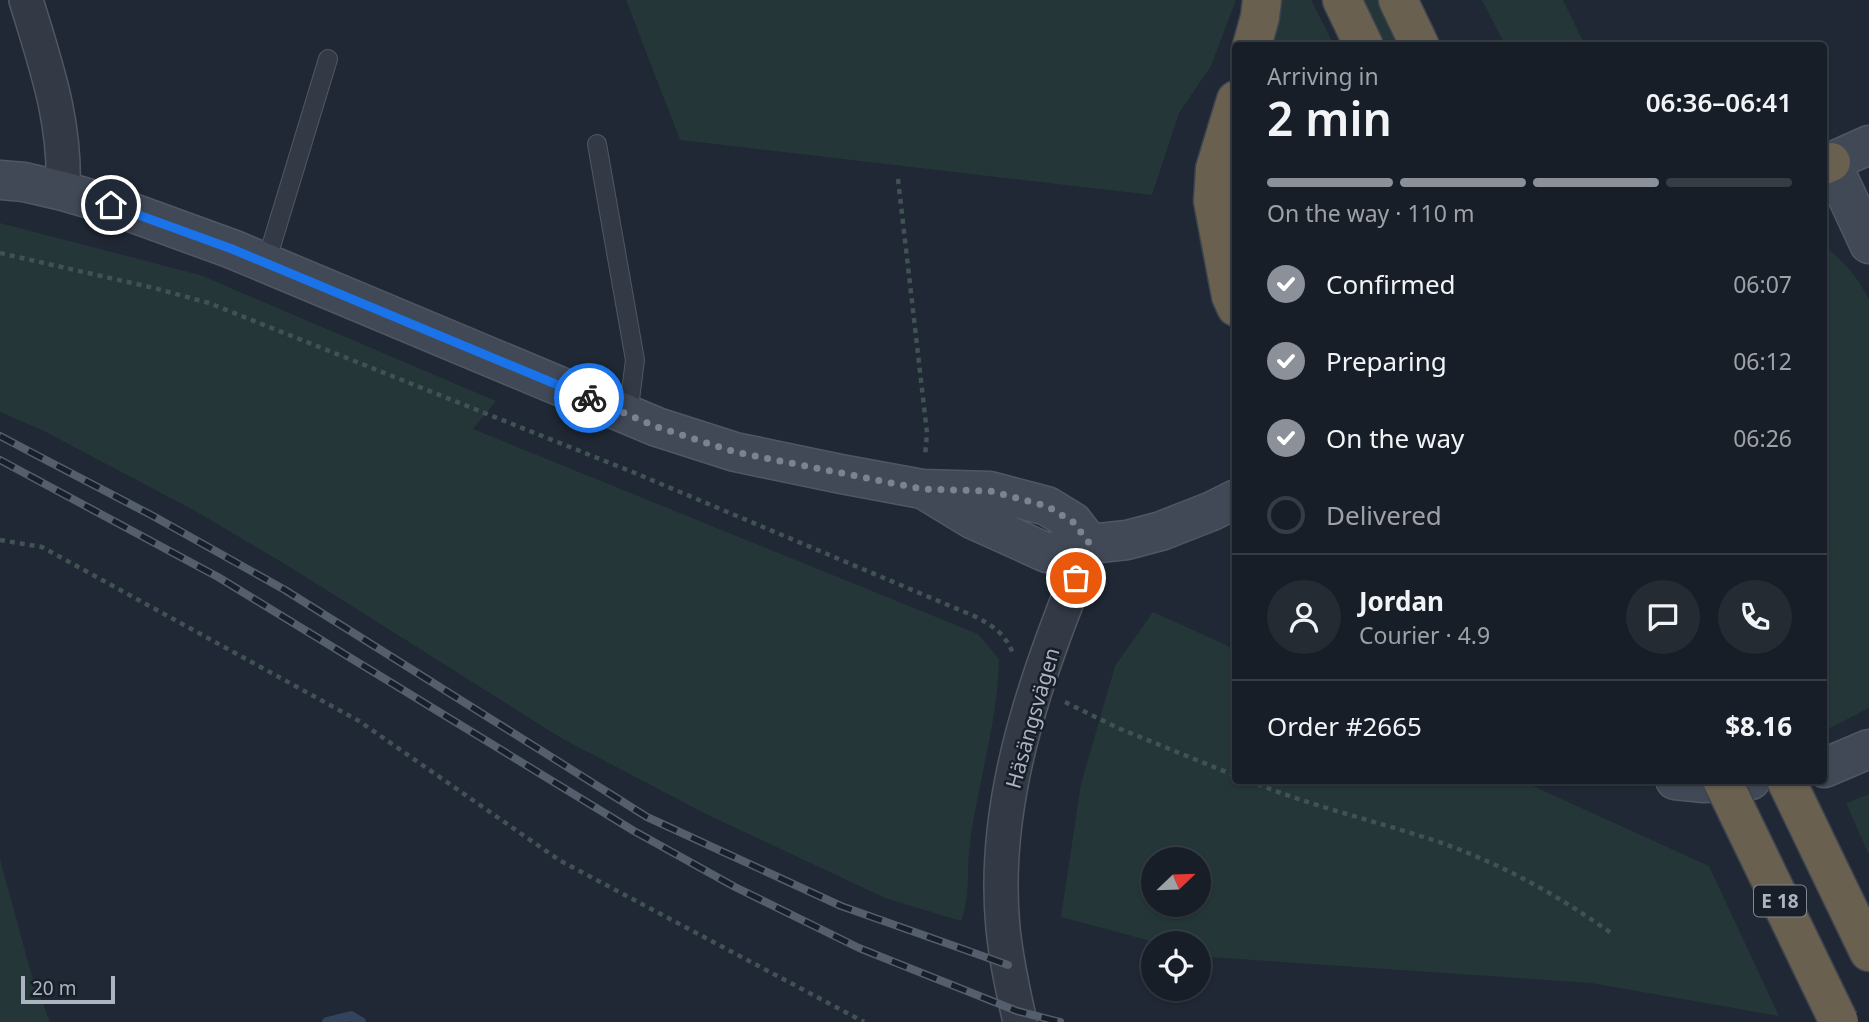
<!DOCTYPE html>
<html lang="en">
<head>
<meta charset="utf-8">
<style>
  :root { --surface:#171e27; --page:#242b33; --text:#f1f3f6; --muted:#9ea2a7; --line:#363c44; --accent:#8c9099 }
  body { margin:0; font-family:"Noto Sans",sans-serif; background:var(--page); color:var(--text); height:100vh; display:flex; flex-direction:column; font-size:26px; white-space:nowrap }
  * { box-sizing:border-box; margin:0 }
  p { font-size:23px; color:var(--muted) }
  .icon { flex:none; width:38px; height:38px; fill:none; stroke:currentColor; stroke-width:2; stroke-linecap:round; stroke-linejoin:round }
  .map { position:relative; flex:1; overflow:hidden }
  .sheet { position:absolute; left:1232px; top:42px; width:595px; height:742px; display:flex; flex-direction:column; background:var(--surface); border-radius:7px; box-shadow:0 2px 5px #0004,0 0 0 2px var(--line) }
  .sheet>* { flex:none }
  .needle { width:46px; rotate:67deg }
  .tools { position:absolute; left:1141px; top:847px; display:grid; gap:14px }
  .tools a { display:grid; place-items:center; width:70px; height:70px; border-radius:50%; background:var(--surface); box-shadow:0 2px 5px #0004,0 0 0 2px var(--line); font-size:35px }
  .scale { position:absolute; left:21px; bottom:18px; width:94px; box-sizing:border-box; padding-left:7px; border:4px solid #acb4c2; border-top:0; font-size:19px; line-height:24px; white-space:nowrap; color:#acb4c2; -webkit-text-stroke:5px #181f29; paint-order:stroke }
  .pin { position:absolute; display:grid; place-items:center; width:60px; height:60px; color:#fff; margin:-30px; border:4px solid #fff; border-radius:50%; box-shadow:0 2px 7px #0007 }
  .courier { position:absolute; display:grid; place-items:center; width:70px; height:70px; margin:-35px; border:5px solid #1a73e8; border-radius:50%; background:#fff; color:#222; box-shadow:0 2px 9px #0007 }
  .summary em { font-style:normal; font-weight:600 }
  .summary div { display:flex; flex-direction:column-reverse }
  .summary { display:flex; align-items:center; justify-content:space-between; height:119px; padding:0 35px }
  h1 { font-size:46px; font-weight:600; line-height:52px }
  .bar { display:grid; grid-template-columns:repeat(4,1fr); gap:10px 7px; align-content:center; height:84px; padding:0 35px }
  .bar i { height:9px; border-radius:5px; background:var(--line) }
  .bar .on { background:var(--accent) }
  .bar p { grid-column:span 4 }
  .line { display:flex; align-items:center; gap:18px; padding:0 35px; border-top:2px solid var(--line) }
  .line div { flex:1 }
  .round { display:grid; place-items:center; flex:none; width:74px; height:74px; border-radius:37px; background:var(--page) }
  ol { padding:0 35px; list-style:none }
  li { display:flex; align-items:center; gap:21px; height:77px }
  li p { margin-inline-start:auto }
  li .icon { padding:7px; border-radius:50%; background:var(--accent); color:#fff; stroke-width:4 }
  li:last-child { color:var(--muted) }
  li i { width:38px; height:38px; border:4px solid var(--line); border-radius:50% }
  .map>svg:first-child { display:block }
  .green { fill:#243637; fill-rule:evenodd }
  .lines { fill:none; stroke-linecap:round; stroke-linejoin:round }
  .stream { stroke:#33435b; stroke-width:10 }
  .lane-casing { stroke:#505763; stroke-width:20 }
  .street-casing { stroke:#505763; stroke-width:36 }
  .secondary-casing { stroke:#505763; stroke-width:41 }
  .highway-casing { stroke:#3d444f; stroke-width:41 }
  .path { stroke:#415254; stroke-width:4.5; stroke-dasharray:5 5; stroke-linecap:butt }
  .lane { stroke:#333a45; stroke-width:18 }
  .street { stroke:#333a45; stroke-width:33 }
  .secondary { stroke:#414957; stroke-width:38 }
  .highway { stroke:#6a6050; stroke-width:38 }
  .rail-casing { stroke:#545e6c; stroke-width:8 }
  .rail { stroke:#181f29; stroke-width:5; stroke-dasharray:16; stroke-linecap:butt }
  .highway-bridge-casing { stroke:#3d444f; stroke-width:41; stroke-linecap:butt }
  .highway-bridge { stroke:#6a6050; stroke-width:38 }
  .done { stroke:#7b8390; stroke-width:7; stroke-dasharray:0 12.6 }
  .route { stroke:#1a73e8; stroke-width:9 }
  .labels { text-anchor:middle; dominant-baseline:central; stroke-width:5; stroke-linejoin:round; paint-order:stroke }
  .shield { fill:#181f29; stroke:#808794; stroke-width:2 }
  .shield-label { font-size:19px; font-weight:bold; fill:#acb4c2 }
  .street-label { font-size:21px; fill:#acb4c2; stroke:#181f29 }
</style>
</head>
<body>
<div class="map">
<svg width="1869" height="1022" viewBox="0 0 1869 1022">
  <rect width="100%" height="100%" fill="#1f2834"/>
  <path class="green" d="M626,0H1236L1211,66L1179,113L1152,195L680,140Z
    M1282,0H1311L1334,45L1271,46Z
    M1360,0H1379L1402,45H1383Z
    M1482,0H1563L1585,45H1505Z
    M0,223L200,275L496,401L473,429L978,634L999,659C998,724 976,787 969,852C967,878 970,897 961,921L885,898L704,813L561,738L293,569L197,512L42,430L0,412Z
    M1824,246C1844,261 1858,277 1869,300V708L1824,731Z
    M1153,612L1235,649L1236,780L1522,781L1709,866L1779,1016L1591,983L1208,957L1199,954V943H1158L1061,917L1081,784L1115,666ZM1153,859H1199V905H1153Z
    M1869,794V855L1846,803Z
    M0,859L31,973L50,1022H0Z"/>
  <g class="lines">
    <path class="stream" d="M327,1022L351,1016L361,1022"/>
    <g class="lane-casing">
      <path id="lane" d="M597,144L635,360L628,415
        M266,263L328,59"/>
    </g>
    <g class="street-casing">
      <path id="street" d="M26,0C46,66 66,121 63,191
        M1020,1022C1013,991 1006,960 1003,928C990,795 1041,664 1090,544"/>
    </g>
    <g class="secondary-casing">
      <path id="secondary" d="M1869,145L1831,162L1869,244
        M0,180L24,182L63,191L111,205L232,249L657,427L735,452L841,474L922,489L990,491L1047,506L1073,522L1090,544
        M926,491L972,519L1047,553L1090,544L1127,540L1161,531L1212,511L1236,499
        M1824,768L1869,749
        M1675,780L1704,783L1751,780"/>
    </g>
    <g class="highway-casing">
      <path id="highway" d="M1342,0L1364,46
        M1398,0L1420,46
        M1252,46L1260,17L1262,0
        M1236,100L1215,169L1213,201L1231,296L1236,307
        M1824,165L1831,162
        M1786,780L1869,952"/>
    </g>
    <path class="path" d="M898,179L927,433L925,456
      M0,253L154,288L209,303L635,473L974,616C992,625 1006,634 1013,654
      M0,540L42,547L359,721L559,860L864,1022
      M1065,702L1118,728L1236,776
      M1248,780C1309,806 1373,820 1436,841C1500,863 1556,894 1611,933"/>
    <use href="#lane" class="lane"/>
    <use href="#street" class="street"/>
    <use href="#secondary" class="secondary"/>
    <use href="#highway" class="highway"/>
    <g class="rail-casing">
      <path id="rail" d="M0,436L153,516L285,590L647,817L841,906L1008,965
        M0,460L218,577L634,831L735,887L859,948L1017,1011L1060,1022"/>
    </g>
    <use href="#rail" class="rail"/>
    <g class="highway-bridge-casing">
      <path id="highway-bridge" d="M1722,780L1839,1022"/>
    </g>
    <use href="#highway-bridge" class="highway-bridge"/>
  </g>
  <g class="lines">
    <path class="done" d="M589,398L657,427L735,452L922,489L990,491L1047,506L1073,522L1090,544L1076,578"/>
    <path class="route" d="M111,205L232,249L589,398"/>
  </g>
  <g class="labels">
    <rect class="shield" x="1754" y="885.5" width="52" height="31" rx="5"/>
    <g class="shield-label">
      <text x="1780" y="901">E 18</text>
    </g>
    <g class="street-label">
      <text transform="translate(1032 718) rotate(-74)">Häsängsvägen</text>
    </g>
  </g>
</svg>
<div class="tools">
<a><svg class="needle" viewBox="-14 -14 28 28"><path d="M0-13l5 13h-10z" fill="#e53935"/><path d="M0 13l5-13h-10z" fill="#9ea2a7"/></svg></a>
<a><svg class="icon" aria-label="locate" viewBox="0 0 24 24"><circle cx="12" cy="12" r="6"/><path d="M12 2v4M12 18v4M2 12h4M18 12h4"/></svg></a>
</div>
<div class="scale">20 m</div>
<div class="pin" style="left:1076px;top:578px;background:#ea580c"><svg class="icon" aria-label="bag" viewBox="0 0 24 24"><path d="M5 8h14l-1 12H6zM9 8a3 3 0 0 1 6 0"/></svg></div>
<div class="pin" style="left:111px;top:205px;background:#1f2937"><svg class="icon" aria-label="home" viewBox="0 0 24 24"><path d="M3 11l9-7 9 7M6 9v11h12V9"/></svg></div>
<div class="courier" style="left:589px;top:398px"><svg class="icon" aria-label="bike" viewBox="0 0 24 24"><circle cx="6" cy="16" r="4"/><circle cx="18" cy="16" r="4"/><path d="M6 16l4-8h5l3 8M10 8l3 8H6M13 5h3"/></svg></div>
<section class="sheet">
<div class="summary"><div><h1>2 min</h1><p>Arriving in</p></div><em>06:36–06:41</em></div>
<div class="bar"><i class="on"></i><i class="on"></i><i class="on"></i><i></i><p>On the way · 110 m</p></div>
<ol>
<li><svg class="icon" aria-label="check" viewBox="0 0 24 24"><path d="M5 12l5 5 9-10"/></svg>Confirmed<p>06:07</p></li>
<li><svg class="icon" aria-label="check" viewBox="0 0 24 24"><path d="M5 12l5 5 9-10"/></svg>Preparing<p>06:12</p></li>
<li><svg class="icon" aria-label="check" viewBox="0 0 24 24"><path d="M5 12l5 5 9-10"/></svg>On the way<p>06:26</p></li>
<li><i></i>Delivered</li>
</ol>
<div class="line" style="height:126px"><a class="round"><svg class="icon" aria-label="person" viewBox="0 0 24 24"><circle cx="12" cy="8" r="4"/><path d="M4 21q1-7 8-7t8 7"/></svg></a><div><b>Jordan</b><p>Courier · 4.9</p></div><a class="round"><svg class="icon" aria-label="chat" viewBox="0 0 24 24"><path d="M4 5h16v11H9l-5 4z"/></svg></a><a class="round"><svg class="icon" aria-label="phone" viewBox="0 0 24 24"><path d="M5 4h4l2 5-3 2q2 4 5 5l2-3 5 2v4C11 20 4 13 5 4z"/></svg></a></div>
<div class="line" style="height:91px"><div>Order #2665</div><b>$8.16</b></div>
</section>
</div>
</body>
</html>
